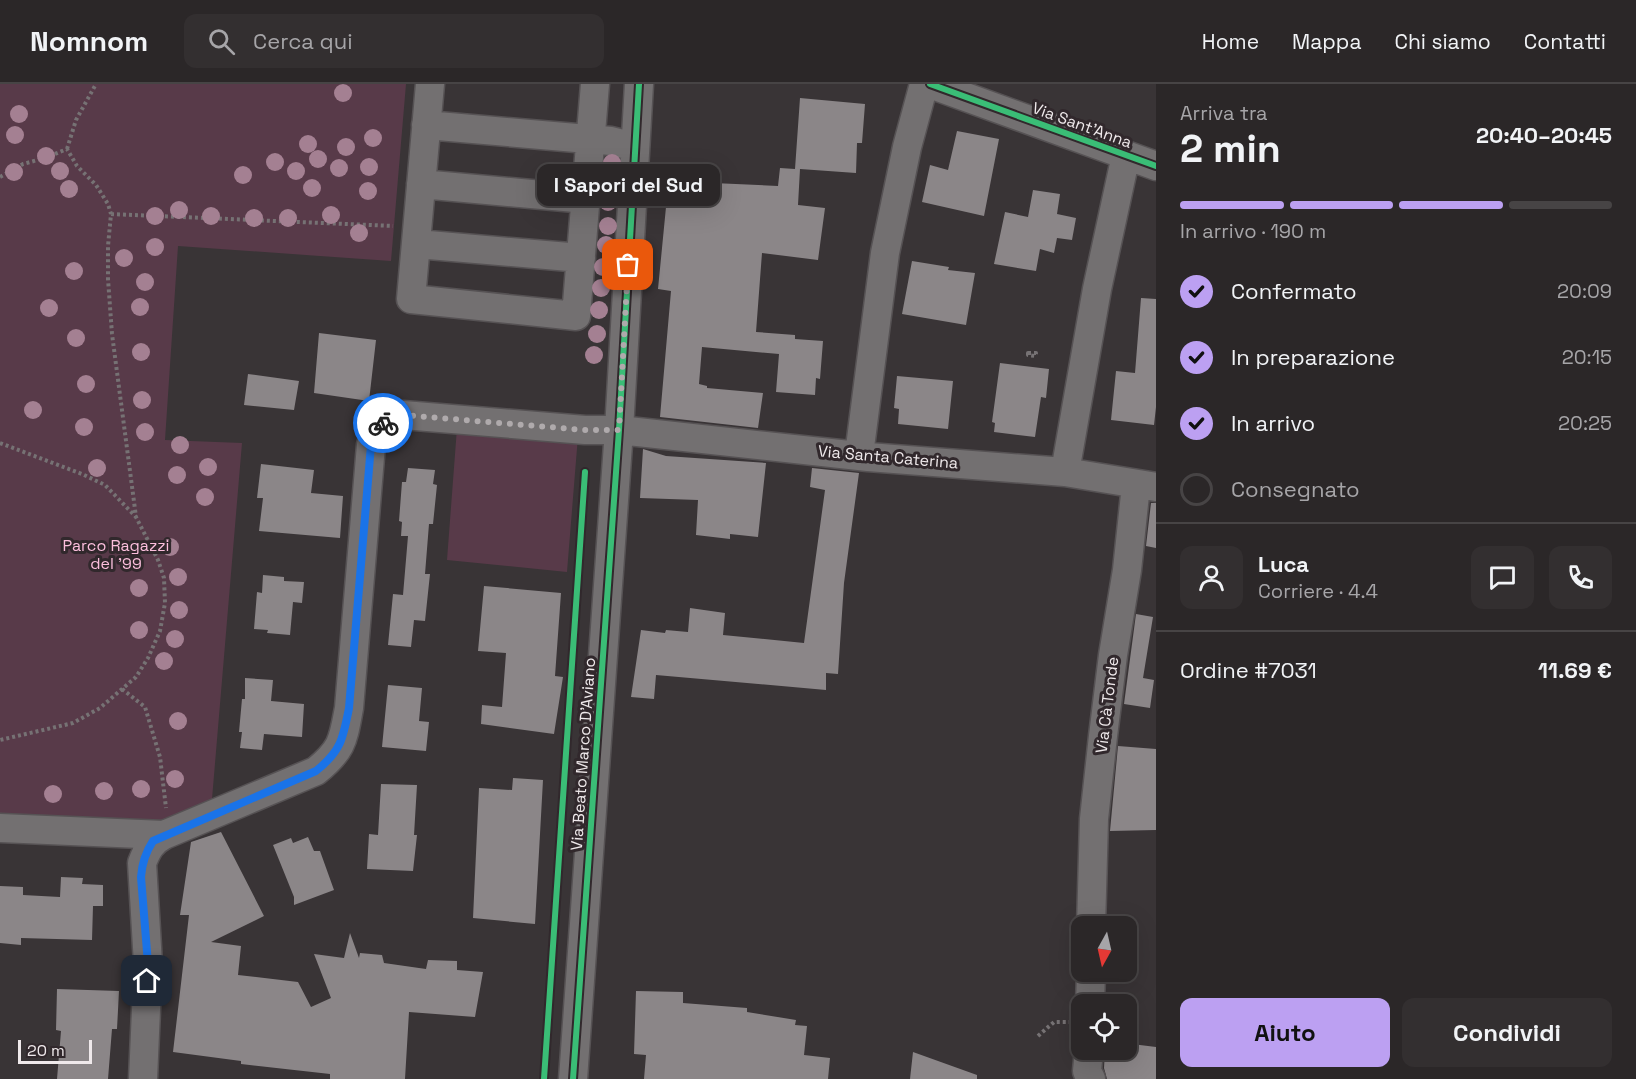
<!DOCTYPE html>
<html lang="it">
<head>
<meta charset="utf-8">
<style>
  :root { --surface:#2b2728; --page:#332f30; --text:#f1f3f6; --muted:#a6a5a8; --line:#474445; --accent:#bca0f2 }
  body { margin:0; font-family:"Space Grotesk",sans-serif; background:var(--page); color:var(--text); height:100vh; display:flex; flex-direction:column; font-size:22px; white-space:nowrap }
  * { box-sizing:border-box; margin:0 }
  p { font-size:20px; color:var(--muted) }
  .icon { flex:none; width:33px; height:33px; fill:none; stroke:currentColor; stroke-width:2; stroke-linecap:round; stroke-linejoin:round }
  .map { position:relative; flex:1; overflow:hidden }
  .panel { display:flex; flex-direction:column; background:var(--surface); width:480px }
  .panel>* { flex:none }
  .needle { width:39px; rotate:188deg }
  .fabs { position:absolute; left:1071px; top:832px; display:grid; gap:12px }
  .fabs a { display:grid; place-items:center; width:66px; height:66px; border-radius:12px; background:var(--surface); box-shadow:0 6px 24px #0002,0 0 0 2px var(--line); font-size:30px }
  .scale { position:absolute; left:18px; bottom:15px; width:74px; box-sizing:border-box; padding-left:6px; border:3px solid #efe9eb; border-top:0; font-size:16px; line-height:21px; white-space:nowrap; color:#efe9eb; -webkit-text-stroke:4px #31282c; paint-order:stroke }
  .pin { position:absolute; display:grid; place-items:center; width:51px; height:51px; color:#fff; margin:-26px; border-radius:12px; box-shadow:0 3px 9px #0006 }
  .courier { position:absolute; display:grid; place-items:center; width:60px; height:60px; margin:-30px; border:4px solid #1a73e8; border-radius:50%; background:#fff; color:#222; box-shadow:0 2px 8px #0007 }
  .bubble { position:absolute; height:42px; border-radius:12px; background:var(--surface); box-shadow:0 6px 24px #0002,0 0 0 2px var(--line); font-size:20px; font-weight:700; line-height:42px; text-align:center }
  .head em { font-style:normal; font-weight:700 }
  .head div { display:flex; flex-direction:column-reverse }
  .head { display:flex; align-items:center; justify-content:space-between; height:102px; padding:0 24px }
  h1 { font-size:39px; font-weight:700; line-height:45px }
  .bar { display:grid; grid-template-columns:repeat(4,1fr); gap:9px 6px; align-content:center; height:72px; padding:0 24px }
  .bar i { height:8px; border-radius:4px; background:var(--line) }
  .bar .on { background:var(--accent) }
  .bar p { grid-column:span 4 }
  .line { display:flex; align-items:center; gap:15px; padding:0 24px; border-top:2px solid var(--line) }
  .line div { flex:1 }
  .round { display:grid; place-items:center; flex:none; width:63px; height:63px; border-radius:12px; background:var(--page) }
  ol { padding:0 24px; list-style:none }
  li { display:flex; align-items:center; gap:18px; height:66px }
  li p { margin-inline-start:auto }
  li .icon { padding:6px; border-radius:50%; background:var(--accent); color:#111; stroke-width:4 }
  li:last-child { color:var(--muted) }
  li i { width:33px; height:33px; border:3px solid var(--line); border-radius:50% }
  .cta { display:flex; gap:12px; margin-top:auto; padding:12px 24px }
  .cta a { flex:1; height:69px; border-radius:12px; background:var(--accent); color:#111; font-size:24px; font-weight:700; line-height:69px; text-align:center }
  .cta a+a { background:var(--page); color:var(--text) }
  header { display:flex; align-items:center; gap:36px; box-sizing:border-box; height:84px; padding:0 30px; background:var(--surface); border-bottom:2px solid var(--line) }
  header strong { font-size:28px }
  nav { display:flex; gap:33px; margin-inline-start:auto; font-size:21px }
  .search { width:420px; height:54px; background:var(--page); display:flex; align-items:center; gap:15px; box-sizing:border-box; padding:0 21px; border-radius:12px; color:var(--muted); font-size:22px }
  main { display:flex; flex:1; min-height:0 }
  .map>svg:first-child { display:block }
  .green { fill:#583a49 }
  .building { fill:#8b8688 }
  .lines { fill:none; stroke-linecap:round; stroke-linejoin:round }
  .minor-casing { stroke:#565254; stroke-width:31 }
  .path { stroke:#767274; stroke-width:4; stroke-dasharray:3 3; stroke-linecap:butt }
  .minor { stroke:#737071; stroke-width:28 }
  .cycleway-casing { stroke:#31282c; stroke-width:10 }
  .cycleway { stroke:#3abd76; stroke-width:6 }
  .tree { fill:#a48092 }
  .done { stroke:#afaaac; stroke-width:6; stroke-dasharray:0 10.8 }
  .route { stroke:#1a73e8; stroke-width:8 }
  .labels { text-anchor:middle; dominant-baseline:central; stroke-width:6; stroke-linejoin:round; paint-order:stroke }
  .street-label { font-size:16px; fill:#efe9eb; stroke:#31282c }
  .park-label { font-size:16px; fill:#fcbfdd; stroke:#31282c }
</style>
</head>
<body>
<header>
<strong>Nomnom</strong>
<div class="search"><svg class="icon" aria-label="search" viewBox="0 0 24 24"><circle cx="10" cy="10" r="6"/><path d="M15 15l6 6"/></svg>Cerca qui</div>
<nav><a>Home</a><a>Mappa</a><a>Chi siamo</a><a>Contatti</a></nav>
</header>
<main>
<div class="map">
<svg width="1156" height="995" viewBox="0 0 1156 995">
  <rect width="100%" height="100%" fill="#393436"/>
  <path class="green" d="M0,0H406L391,177L178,162L165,356L242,359L212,715L160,743L0,735Z
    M457,344L578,352L567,488L447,476Z"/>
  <path class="building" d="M800,14L865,20L862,59H857L856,89L800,85L798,121L825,124L818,176L762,169L756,248L795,251V255L823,257L820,295L816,294L815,311L776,308L779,270L702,263L699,300L707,302V304L763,309L758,344L660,333L671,207L658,205L666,123L676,124L678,105L712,107L713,99L778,102L780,84L795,85Z
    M957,47L999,55L984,132L922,118L930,81L948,86Z
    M1033,106L1060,110L1057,130L1076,134L1072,156L1057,154L1054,169L1040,165L1036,187L994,180L1005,128L1028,133Z
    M912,177L949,183L948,186L975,189L966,241L902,230Z
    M1141,214L1156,215V323L1154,341L1111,336L1116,287L1135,289Z
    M319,249L376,256L369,317L314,309Z
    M1000,279L1049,285L1046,314L1041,313L1035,353L994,348L995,339L992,338Z
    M248,290L299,297L294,326L244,321Z
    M897,292L953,297L948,345L898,340L899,325L894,324Z
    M643,365L666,372L766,379L758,453L730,450V455L696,451L698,416L640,414Z
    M261,380L314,386L311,409L343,412L340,454L259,447L263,414H257Z
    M408,384L435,386L433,400L437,401L433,440H429L425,490H430L425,537L414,536L411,563L388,561L393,510L403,511L408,452H401L402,438L399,437L402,398H406Z
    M812,384L859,389L844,499L838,590L826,589V606L656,591L654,615L631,613L641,546L665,549L666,546L688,548L690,524L725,529L723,551L804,559L825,406L810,403Z
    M1151,419H1156V464L1146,462Z
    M263,491L284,493V497L304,498L302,519L293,518L290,551L267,549L268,546L254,545L257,508L262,509Z
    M484,502L561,509L555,592L563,593L554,650L481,640L482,621L502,623L506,569L478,567Z
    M1136,530L1153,533L1143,594L1154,596L1150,624L1124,620Z
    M245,594L273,596L271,617L304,620L302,653L264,650L262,666L240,664L242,648H239L242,615H245Z
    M388,601L422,604L419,637L429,638L426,667L382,663Z
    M1118,662L1156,665V746L1110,747Z
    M513,694L543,696L535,840L473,834L479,704L512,706Z
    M381,700L417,701L414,751H417L413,787L367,785L369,750L378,751Z
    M221,748L264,832L211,858L241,862L238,891L298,898L311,923L331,914L314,870L344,874L350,849L359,874L360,869L382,871L384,879L426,885L428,876L457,877V886L483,888L475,933L409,928L405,995H330V990L241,980V977L173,968L189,831H180L191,758Z
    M308,753L314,767H320L334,806L294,821V813L273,761L291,754L293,759Z
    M61,793L83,794L82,800L103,801V822H93L92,856L21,854V861L0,859V802L23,803V811L60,813Z
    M57,905L119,907L117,945H112L108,995H57L61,947L56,946Z
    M636,907L683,908V919L747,924V928L796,936L795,941L807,942L804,971L830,974L828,995H644L646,971L634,970Z
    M1132,960L1156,963V995H1107L1104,984L1105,966H1132Z
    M913,968L977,991V995H910Z"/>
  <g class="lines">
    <g class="minor-casing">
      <path id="minor" d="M430,0L411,215L576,232L595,0
        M930,0L1156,82
        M426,41L611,57L635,63
        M421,100L586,115
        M417,160L581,174
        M859,371L885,169L907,63L924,0
        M1065,388L1097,205L1126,71
        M0,744L164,751L316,687C343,665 343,656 349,624L371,361C376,343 384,333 403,331L585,346H619L868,373L1065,388L1156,403
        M1091,843L1094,735L1103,652L1113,571L1127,486L1136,401
        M1090,921L1091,888
        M1089,966L1087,987L1091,995
        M143,995L148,880L142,779C147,766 151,758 164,751
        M573,995L619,346L639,0"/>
    </g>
    <path class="path" d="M67,65L76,36L96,0
      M0,93L23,80L45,74L67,65L77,82L96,101L108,120L111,130L108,162V195L112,250L136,433L158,476L164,494L165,519L160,547L148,574L136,593L100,624L73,639L0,656
      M111,130L393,142
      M1028,269H1036L1035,272L1028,271Z
      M0,359L82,390L105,401L136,433
      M122,605L145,623L160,673L166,724
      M1038,952L1054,938H1072"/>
    <use href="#minor" class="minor"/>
    <g class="cycleway-casing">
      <path id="cycleway" d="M930,0L1156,82
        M544,995L585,388
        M573,995L619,346L639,0"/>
    </g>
    <use href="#cycleway" class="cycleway"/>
  </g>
  <g class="tree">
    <circle cx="343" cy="9" r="9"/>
    <circle cx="19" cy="30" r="9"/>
    <circle cx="15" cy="51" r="9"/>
    <circle cx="373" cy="54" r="9"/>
    <circle cx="308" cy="60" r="9"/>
    <circle cx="346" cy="63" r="9"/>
    <circle cx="46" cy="72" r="9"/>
    <circle cx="318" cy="75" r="9"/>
    <circle cx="275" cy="78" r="9"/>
    <circle cx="612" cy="79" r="9"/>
    <circle cx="369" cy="83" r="9"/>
    <circle cx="339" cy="84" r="9"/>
    <circle cx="60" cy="87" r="9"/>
    <circle cx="296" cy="87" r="9"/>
    <circle cx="14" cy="88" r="9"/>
    <circle cx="243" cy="91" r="9"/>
    <circle cx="611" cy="100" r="9"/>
    <circle cx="312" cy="104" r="9"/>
    <circle cx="69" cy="105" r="9"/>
    <circle cx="368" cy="107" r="9"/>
    <circle cx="608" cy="118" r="9"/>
    <circle cx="179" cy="126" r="9"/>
    <circle cx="331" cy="131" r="9"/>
    <circle cx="155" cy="132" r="9"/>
    <circle cx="211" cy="132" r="9"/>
    <circle cx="254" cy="134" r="9"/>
    <circle cx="288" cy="134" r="9"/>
    <circle cx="608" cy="142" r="9"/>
    <circle cx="359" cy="149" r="9"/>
    <circle cx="606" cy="161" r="9"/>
    <circle cx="155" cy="163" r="9"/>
    <circle cx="124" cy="174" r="9"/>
    <circle cx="603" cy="183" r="9"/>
    <circle cx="74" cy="187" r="9"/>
    <circle cx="145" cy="198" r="9"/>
    <circle cx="601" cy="204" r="9"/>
    <circle cx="140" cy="223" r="9"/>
    <circle cx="49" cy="224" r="9"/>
    <circle cx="599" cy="226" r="9"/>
    <circle cx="597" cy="250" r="9"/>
    <circle cx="76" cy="254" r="9"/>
    <circle cx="141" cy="268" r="9"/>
    <circle cx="594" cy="271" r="9"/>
    <circle cx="86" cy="300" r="9"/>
    <circle cx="142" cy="316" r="9"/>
    <circle cx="33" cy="326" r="9"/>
    <circle cx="84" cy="343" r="9"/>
    <circle cx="145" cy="348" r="9"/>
    <circle cx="180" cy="361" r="9"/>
    <circle cx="208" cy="383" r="9"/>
    <circle cx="97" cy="384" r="9"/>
    <circle cx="177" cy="391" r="9"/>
    <circle cx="205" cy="413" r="9"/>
    <circle cx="170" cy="463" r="9"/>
    <circle cx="178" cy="493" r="9"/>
    <circle cx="139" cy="504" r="9"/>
    <circle cx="179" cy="526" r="9"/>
    <circle cx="139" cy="546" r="9"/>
    <circle cx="175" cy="555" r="9"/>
    <circle cx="164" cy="577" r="9"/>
    <circle cx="178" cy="637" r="9"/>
    <circle cx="175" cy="695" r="9"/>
    <circle cx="141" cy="705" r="9"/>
    <circle cx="104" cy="707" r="9"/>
    <circle cx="53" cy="710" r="9"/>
  </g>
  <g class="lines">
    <path class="done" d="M383,339L390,333L403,331L585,346H619L628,181"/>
    <path class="route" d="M147,897L148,880L141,793C142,779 145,769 153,757L316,687C341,667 343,655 349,624L371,361L374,348L383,339"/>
  </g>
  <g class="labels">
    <g class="street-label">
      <text transform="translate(1082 41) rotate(20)">Via Sant'Anna</text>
      <text transform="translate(888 373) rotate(5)">Via Santa Caterina</text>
      <text transform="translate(1107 621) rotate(-83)">Via Cà Tonde</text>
      <text transform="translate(583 670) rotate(-86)">Via Beato Marco D'Aviano</text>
    </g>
    <g class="park-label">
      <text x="116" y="461">Parco Ragazzi<tspan x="116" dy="18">del '99</tspan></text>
    </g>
  </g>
</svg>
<div class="fabs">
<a><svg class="needle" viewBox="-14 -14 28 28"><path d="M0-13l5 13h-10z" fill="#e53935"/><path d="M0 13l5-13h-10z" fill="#a6a5a8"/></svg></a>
<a><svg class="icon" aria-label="locate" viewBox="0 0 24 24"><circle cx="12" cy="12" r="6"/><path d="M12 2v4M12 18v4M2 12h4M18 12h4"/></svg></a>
</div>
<div class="scale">20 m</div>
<div class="pin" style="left:628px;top:181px;background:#ea580c"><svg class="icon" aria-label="bag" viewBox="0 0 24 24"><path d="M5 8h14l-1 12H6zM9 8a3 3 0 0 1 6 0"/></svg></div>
<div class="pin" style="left:147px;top:897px;background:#1f2937"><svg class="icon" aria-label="home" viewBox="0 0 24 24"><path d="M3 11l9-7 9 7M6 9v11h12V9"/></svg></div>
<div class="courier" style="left:383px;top:339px"><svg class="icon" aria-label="bike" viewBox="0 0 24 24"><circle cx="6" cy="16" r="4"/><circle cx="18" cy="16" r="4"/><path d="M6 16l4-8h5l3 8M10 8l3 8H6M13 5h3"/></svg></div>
<div class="bubble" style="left:537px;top:80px;width:183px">I Sapori del Sud</div>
</div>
<section class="panel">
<div class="head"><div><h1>2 min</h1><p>Arriva tra</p></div><em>20:40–20:45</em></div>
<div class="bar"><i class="on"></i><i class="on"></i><i class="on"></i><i></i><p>In arrivo · 190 m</p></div>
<ol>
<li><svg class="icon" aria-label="check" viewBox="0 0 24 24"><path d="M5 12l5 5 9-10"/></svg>Confermato<p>20:09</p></li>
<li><svg class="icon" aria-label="check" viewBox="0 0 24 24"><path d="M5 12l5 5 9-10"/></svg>In preparazione<p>20:15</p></li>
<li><svg class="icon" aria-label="check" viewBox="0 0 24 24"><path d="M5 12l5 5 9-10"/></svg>In arrivo<p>20:25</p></li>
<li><i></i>Consegnato</li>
</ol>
<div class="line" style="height:108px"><a class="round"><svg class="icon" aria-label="person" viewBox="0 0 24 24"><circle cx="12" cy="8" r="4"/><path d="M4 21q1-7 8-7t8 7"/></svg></a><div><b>Luca</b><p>Corriere · 4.4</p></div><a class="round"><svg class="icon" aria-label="chat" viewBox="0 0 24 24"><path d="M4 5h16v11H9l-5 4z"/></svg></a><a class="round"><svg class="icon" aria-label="phone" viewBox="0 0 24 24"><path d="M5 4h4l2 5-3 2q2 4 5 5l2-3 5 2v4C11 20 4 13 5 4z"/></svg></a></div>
<div class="line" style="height:78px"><div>Ordine #7031</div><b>11.69 €</b></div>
<div class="cta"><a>Aiuto</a><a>Condividi</a></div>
</section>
</main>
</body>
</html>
